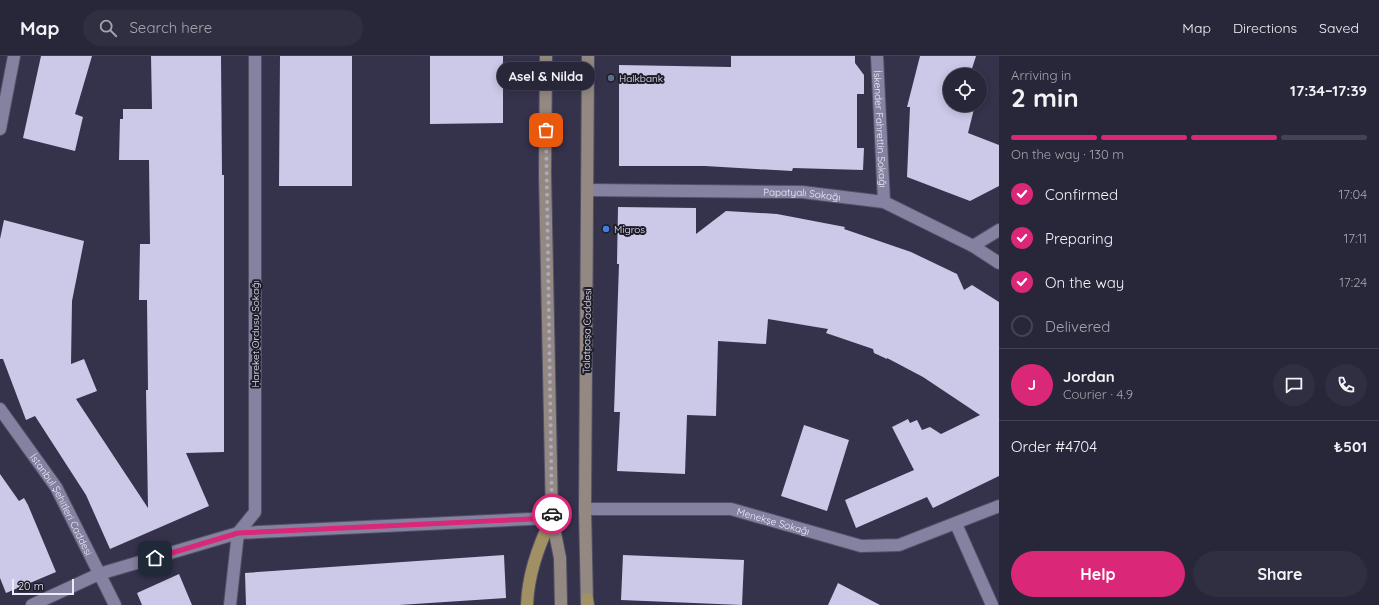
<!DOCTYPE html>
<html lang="en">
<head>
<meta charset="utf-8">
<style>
  :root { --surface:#282639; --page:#302e41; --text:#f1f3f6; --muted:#a5a5ae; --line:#444353; --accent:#db2777 }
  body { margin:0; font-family:Quicksand,sans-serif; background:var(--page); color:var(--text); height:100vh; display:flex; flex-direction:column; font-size:15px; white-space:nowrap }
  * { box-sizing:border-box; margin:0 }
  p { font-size:13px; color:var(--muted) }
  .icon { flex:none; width:22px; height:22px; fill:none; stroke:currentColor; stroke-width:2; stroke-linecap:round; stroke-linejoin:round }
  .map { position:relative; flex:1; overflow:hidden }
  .details { display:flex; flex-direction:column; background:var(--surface); width:380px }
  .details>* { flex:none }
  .controls { position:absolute; left:943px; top:12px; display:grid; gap:8px }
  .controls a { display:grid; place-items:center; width:44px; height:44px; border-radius:50%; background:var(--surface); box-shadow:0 2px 10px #0003,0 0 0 1px var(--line); font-size:20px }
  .scale { position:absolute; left:12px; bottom:10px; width:62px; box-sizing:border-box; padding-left:4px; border:2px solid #eceafb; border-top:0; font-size:11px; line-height:14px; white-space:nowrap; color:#eceafb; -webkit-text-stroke:3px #1d1c28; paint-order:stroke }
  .pin { position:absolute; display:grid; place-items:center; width:34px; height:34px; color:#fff; margin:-17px; border-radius:8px; box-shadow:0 2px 6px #0006 }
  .courier { position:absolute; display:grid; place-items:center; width:40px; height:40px; margin:-20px; border:3px solid #db2777; border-radius:50%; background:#fff; color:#222; box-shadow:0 1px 5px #0007 }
  .bubble { position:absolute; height:28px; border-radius:14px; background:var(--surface); box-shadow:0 2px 10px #0003,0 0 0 1px var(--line); font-size:13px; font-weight:800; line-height:28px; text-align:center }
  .overview em { font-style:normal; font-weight:800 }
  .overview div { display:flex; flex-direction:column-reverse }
  .overview { display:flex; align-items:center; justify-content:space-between; height:68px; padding:0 12px }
  h1 { font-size:26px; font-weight:800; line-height:30px }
  .bar { display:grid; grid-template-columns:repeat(4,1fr); gap:6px 4px; align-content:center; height:48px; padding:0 12px }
  .bar i { height:5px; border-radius:3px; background:var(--line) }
  .bar .current { background:var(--accent) }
  .bar p { grid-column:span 4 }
  .line { display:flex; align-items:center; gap:10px; padding:0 12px; border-top:1px solid var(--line) }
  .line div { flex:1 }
  .round { display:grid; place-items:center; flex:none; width:42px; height:42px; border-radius:21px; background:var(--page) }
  ol { padding:0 12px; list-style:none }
  li { display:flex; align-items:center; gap:12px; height:44px }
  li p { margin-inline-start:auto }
  li .icon { padding:4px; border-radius:50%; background:var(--accent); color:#fff; stroke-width:4 }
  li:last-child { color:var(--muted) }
  li i { width:22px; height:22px; border:2px solid var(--line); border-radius:50% }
  .primary-button { display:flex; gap:8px; margin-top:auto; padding:8px 12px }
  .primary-button a { flex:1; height:46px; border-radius:24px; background:var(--accent); color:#fff; font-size:16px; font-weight:800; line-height:46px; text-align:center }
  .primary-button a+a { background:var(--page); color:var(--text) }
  header { display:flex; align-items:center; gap:24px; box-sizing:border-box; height:56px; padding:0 20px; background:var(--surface); border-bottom:1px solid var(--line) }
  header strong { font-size:19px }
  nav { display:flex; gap:22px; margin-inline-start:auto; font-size:14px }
  .search { width:280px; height:36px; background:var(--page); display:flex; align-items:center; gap:10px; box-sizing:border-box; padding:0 14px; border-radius:22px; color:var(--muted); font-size:15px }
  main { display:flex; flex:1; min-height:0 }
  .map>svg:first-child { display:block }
  .building { fill:#cbc8e8 }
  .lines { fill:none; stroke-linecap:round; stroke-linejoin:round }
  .street-casing { stroke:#535066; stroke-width:14 }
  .secondary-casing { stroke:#535066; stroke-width:14 }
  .primary-casing { stroke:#535066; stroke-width:14 }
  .street { stroke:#8582a1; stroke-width:12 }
  .secondary { stroke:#938982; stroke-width:12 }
  .primary { stroke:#a19063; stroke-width:12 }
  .done { stroke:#acaabe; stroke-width:4; stroke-dasharray:0 7.2 }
  .route { stroke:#db2777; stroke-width:5 }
  .service-dot { fill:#5c6f8a; stroke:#1d1c28; stroke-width:1.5 }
  .shop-dot { fill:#3f7fe0; stroke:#1d1c28; stroke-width:1.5 }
  .labels { text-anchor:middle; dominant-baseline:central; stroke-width:4; stroke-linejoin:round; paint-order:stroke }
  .poi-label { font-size:10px; fill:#eceafb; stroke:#1d1c28; text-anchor:start }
  .street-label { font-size:10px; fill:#eceafb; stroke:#1d1c28 }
</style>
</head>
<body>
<header>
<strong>Map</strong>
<div class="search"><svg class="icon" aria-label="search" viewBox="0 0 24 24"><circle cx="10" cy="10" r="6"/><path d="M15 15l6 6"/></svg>Search here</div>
<nav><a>Map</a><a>Directions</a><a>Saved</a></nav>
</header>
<main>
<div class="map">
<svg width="999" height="549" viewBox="0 0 999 549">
  <rect width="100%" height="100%" fill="#35324c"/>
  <path class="building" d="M41,0H92L75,58L83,61L75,95L23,82Z
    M151,0H221L222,119H224V396L186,397L209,450L110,493L86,439L35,360L26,364L3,303H0V183L4,164L84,185L72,245L71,308L84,303L97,335L76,343L148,452L146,334H148L147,244H139L140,188H150L149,104H119L120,63H123V53H152Z
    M280,0H352V130H279Z
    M430,0H503V67L430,68Z
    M731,0H855V7L864,19V38H857V92H864L863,114L793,112L792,115L705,110H619V9L731,11Z
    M920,0H976L970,19H950V49H975L968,77L999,89V130L970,145L907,121L910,51H907Z
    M618,151L696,152V178L726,155L777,158L845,171L844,173L911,196L957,218L964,234L972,229L999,246V420L933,452L927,441L856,472L845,444L914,414L892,371L908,363L910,367L917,364L922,374L930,371L941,378L980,359L923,321L887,302V303L874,297L873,293L826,277L828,273L768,263L766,288L718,285L716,360L687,359L685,418L617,415L620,356H614L619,208H617Z
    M804,369L849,384L827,455L781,440Z
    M0,418L19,445L24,442L28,449L56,516L6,537L0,522Z
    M504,499L506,542L399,549H246L245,517Z
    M623,499L744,504L742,549L621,544Z
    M179,518L192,549H142L137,537Z
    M838,527L880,549H828Z"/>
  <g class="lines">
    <g class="street-casing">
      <g id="street">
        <path id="s1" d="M877,0L884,146"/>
        <path d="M0,73L14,0"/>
        <path id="s2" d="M588,134L802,136L884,146L973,190L999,207"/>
        <path d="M973,190L999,174"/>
        <path id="s3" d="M0,353L56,431L115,549"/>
        <path id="s4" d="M585,453H731L861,490L899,489L999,450"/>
        <path d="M956,468L992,549"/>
        <path d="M32,549L99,518L238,477L552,462"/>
        <path d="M230,549L238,477L255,456V0"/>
      </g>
    </g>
    <g class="secondary-casing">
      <path id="secondary" d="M546,0L545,118L552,462L560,502L561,549
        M587,549L585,453L588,0"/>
    </g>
    <g class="primary-casing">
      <path id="primary" d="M587,543L588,549
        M527,549C528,518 538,490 552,462"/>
    </g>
    <use href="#street" class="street"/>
    <use href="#secondary" class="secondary"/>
    <use href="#primary" class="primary"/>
  </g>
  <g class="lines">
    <path class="done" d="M546,74L552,458"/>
    <path class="route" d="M155,502L238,477L552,462V458"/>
  </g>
  <circle class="service-dot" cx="611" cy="22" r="4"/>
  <circle class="shop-dot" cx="606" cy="173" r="4"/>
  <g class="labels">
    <g class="poi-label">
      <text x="619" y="22">Halkbank</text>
      <text x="614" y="173">Migros</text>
    </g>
    <g class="street-label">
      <text stroke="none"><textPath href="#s1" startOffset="73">İskender Fahrettin Sokağı</textPath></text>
      <text stroke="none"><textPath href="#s2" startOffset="214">Papatyalı Sokağı</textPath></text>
      <text transform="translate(587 275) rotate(-89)">Talatpaşa Caddesi</text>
      <text transform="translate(255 278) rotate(-90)">Hareket Ordusu Sokağı</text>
      <text stroke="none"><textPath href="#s3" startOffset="114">İstanbul Şehitleri Caddesi</textPath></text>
      <text stroke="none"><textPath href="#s4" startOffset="190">Menekşe Sokağı</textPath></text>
    </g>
  </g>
</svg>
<div class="controls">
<a><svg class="icon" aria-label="locate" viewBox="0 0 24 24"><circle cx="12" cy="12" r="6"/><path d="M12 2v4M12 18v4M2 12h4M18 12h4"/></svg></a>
</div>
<div class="scale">20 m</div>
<div class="pin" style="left:546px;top:74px;background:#ea580c"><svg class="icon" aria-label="bag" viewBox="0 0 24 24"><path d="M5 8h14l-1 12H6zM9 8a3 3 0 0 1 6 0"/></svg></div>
<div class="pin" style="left:155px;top:502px;background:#1f2937"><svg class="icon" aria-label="home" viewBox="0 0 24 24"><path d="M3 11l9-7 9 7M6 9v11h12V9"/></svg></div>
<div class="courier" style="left:552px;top:458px"><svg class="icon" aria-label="car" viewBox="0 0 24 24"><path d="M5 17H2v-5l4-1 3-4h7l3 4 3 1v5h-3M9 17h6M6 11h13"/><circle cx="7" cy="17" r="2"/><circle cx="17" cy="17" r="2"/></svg></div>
<div class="bubble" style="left:497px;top:6px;width:98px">Asel &amp; Nilda</div>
</div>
<section class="details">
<div class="overview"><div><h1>2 min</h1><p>Arriving in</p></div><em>17:34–17:39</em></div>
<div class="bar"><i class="current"></i><i class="current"></i><i class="current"></i><i></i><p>On the way · 130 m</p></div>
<ol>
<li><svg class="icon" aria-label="check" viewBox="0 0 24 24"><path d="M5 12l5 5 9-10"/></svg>Confirmed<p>17:04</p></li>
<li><svg class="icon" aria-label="check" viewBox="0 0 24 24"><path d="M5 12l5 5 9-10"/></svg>Preparing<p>17:11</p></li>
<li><svg class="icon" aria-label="check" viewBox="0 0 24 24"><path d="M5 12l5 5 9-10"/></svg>On the way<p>17:24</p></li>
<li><i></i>Delivered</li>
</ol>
<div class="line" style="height:72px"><b class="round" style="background:var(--accent);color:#fff">J</b><div><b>Jordan</b><p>Courier · 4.9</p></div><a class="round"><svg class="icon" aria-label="chat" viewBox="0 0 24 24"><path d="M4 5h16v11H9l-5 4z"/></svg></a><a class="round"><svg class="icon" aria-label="phone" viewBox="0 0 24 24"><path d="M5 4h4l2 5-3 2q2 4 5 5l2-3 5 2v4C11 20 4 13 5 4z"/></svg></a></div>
<div class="line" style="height:52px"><div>Order #4704</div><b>₺501</b></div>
<div class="primary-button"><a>Help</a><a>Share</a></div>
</section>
</main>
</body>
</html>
